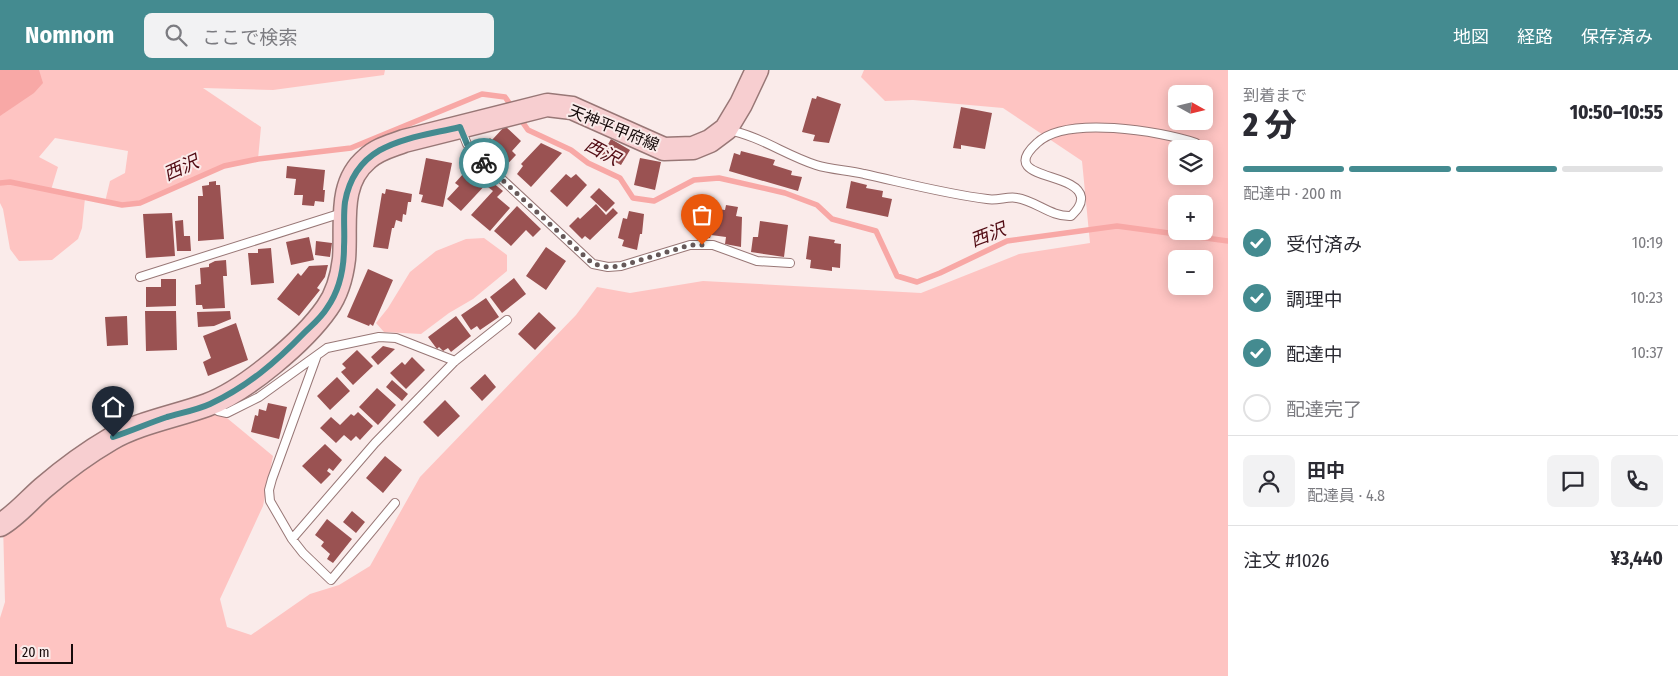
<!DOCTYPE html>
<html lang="ja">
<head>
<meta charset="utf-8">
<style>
  :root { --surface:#fff; --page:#f2f2f3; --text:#2b2b33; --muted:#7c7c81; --line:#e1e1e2; --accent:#448b90 }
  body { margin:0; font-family:"Fira Sans Condensed","Noto Sans JP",sans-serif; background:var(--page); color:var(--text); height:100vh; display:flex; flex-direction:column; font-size:19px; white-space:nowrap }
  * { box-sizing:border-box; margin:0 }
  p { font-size:16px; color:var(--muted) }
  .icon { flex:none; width:28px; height:28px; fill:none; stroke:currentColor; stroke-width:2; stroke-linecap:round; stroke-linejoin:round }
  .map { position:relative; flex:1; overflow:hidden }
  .drawer { display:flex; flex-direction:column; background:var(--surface); width:450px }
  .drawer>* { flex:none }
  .needle { width:32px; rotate:98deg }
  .controls { position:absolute; left:1168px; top:15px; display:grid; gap:10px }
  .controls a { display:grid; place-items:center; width:45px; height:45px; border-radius:8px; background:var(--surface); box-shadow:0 2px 12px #0003; font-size:25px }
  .scale { position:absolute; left:15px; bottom:12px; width:58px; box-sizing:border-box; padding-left:5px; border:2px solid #170b0b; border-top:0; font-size:14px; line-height:18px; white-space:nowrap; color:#170b0b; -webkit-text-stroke:4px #faebea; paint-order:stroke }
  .pin { position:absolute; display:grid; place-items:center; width:42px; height:42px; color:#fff; margin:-51px -21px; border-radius:50% 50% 50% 0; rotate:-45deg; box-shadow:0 0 5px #0007 }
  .pin .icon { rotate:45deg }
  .courier { position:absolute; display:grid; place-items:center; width:50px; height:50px; margin:-25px; border:4px solid #448b90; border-radius:50%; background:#fff; color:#222; box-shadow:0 1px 6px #0007 }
  .head em { font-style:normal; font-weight:800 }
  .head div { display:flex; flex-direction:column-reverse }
  .head { display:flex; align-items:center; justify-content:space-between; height:85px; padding:0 15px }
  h1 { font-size:32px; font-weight:800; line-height:38px }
  .bar { display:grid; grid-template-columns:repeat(4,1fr); gap:8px 5px; align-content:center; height:60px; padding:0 15px }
  .bar i { height:6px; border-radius:4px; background:var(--line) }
  .bar .selected { background:var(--accent) }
  .bar p { grid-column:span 4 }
  .line { display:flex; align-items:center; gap:12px; padding:0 15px; border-top:1px solid var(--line) }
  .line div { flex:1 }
  .round { display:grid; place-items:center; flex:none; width:52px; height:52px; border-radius:8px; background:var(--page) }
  ol { padding:0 15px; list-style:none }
  li { display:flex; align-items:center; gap:15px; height:55px }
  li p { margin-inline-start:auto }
  li .icon { padding:5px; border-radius:50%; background:var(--accent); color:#fff; stroke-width:4 }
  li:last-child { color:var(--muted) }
  li i { width:28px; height:28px; border:2px solid var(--line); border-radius:50% }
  header { display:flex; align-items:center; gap:30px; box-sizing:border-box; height:70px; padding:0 25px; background:var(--accent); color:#fff }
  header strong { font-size:24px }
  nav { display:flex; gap:28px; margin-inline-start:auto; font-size:18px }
  .search { width:350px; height:45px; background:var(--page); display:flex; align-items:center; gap:12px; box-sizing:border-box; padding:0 18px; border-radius:8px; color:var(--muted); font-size:19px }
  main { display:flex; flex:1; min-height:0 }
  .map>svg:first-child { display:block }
  .green { fill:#fec4c2; fill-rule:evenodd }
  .water { fill:#f8a8a6 }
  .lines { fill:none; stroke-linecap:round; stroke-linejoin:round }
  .stream { stroke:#f8a8a6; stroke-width:5.5 }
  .building { fill:#9a5252 }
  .service-casing { stroke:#987776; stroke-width:10 }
  .secondary-casing { stroke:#987776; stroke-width:25 }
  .service { stroke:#fff; stroke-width:8 }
  .secondary { stroke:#f7ced0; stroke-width:22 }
  .done { stroke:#665959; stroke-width:5; stroke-dasharray:0 9 }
  .route { stroke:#448b90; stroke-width:6 }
  .labels { text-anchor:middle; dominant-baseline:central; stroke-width:4; stroke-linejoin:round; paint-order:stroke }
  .street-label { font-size:16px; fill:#170b0b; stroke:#faebea }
  .water-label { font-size:18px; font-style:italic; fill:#510b13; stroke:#faebea }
</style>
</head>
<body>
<header>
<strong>Nomnom</strong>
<div class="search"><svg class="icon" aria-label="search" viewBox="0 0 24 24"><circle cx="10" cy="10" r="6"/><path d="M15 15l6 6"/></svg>ここで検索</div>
<nav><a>地図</a><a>経路</a><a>保存済み</a></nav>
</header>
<main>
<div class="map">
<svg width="1228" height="606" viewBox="0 0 1228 606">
  <rect width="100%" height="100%" fill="#faebea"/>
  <path class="green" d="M0,0H385L384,5L273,20L203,18L261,57L258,89L224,96L140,133L122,135L105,132L110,111L125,103L128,81L55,68L39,87L58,97L51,120L85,128L82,158L78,169L52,190L19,191L10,179L3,139L0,133Z
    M864,0H1228V606H0V548L5,532L3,453L83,386L210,334L273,386L263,436L220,529L227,557L251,565L310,524L339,515L370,496L420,407L576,245L597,217L630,223L703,211L921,223L1019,184L1090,173L1082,91L1003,38L913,30L885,31L861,7ZM1176,24H1204V51H1176ZM1176,79H1204V106H1176ZM1176,134H1204V161H1176ZM1176,189H1204V216H1176Z
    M484,168L507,185V201L473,229L449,243L421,264L384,262L376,253L388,238L410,202L436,181L466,169Z"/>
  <path class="water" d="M0,0H39L43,13L34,23L0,46Z"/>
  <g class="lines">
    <path class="stream" d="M519,47L528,60L571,80L588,93L620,108L633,128L654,131L694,110L719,108L785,123L817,135L832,149L876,161L897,206L917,212L940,203L1007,171L1117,156L1228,171
      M0,113L10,112L122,135L140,133L224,96L258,89L351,78L482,24L505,27L512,37"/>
  </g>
  <path class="building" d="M817,26L841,34L829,73L813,71L815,65L802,62L812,28L816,29Z
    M961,37L992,43L985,79L961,75V79L953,78Z
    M505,56L521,71L512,81L516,85L503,99L480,78L490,68L492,70Z
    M611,69L630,80L621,95L602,85Z
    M541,73L562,83L531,117L517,104L523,96L521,94Z
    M741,81L775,90L773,95L792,101L791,105L802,107L798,121L729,101L734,83L740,85Z
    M426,88L452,93L443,137L421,132L423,125L419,124Z
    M640,88L661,92L655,120L634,115Z
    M471,95L489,111L461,141L447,129L459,116L455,113Z
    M287,96L325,100L323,120H325L324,132L315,131L314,136L302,135L303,125H294L296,109L286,108Z
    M566,104L571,108L576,104L587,115L567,137L550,121Z
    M216,111V115H220L224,169L198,171V126H203L202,116L209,115V112Z
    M851,111L867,115L866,118L883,121L882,127L892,129L888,147L846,138Z
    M492,112L503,121L497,127L510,138L490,161L471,145L493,121L488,117Z
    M599,118L615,133L606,142L590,127Z
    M386,119L412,124L411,132H408L406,145L403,144L402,152L396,150L394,158H392L388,179L373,177L382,123L385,124Z
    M596,134L606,145L613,138L618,143L590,170L585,166L582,169L569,156L578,147L580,149Z
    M726,135L738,137L736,146L742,147L741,177L725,174L726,167L711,165L710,168L700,167L704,137L725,140Z
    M517,136L541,159L533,167L526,160L511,176L494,161Z
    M629,141L644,144L642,164H640L637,180L622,176L624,170L618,168L623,148L627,149Z
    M172,143L175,186L146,188L143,144Z
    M183,150L184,166H190L191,181H177L175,151Z
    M760,151L788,155L784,187L751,182L753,167H758Z
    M809,166L835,170L834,173L841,174L840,198L832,197V201L810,198L811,190L806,189Z
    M309,167L314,190L291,195L286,172Z
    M316,171L332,173L330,187L315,185Z
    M546,177L566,191L546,220L526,206Z
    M271,178L274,213L251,215L248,183H258V179Z
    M226,190L227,206H223L225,238L203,239L202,235H196L195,215L201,214L200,198L209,197V194L215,191Z
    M328,195L325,207L317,218L320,220L299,246L277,229L298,203L301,206L309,196Z
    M368,199L393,210L373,256L370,254L369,256L347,247Z
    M514,208L526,224L502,243L490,227Z
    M161,209H176V236L146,237V217H161Z
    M486,228L499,247L480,260L477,256L471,260L461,245Z
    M145,241H176L177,280L146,281Z
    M230,241L231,249L214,256L198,257L197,242Z
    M539,242L556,258L535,280L518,264Z
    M127,246L128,275L107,276L105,247Z
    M456,246L471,266L451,282L448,278L443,281L439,277L437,279L428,267Z
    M236,253L248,290L208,306L203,292L211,288L203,266Z
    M383,276L395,279L378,295L371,287Z
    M357,280L373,296L353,315L341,302L346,298L342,294Z
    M412,287L425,300L406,319L390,303L402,292L405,295Z
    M485,304L496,317L482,331L470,318Z
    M337,307L350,321L330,340L317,326Z
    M392,310L408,324L402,331L386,317Z
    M377,318L396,335L378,355L359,337Z
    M445,330L460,346L438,367L423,352Z
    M268,333L287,337L279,369L251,362L255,345L258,346L259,339L266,341Z
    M358,342L373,356L360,370L356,366L351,371L344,365L336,373L320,358L331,347L340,355L351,344L354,346Z
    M325,374L342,390L333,401L329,398L327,401L331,404L321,414L302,396Z
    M385,386L402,400L383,423L366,408Z
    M352,441L365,452L356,463L343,452Z
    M327,449L352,469L333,493L327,489L330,484L321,476L324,472L315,465Z"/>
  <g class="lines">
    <g class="service-casing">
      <path id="service" d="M461,59L467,74L478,87L593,194L608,197L621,196L690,175H713L757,191L790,193
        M728,60C760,66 785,85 816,95C831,100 849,100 864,104C905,113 946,124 987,129C997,131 1008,126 1017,128C1036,131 1051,147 1071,146C1076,141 1082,135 1081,127C1077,101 996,110 1037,73C1066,45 1160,61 1196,73
        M140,207L342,143
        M316,288L272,409L269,420L270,431L292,469L303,483L331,510L395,433
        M213,337L218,341L227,343L259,327L327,278L379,267L396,268L455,291
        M292,469L375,373L455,291L507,250"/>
    </g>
    <g class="secondary-casing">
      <path id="secondary" d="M0,455C16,446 29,430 43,418C64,400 87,383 111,369C138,353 177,346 207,335C245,321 304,271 327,238C337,224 342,206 344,189C347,155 337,114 367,89C377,79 391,76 404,71L547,35L572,38L664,79L693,78L710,71L726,59L741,34L757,0"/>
    </g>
    <use href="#service" class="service"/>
    <use href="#secondary" class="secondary"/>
  </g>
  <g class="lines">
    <path class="done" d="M484,93L593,194L608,197L621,196L690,175H702"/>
    <path class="route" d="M113,367C131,361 149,353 167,347C181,343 197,340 210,334C247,317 276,292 304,263C312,255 321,248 327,238C339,221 344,198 344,177C345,162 343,147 345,132C356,71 410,69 460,57L467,74L484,93"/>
  </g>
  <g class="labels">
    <g class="street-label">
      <text transform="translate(614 58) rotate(22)">天神平甲府線</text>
    </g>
    <g class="water-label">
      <text transform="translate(602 82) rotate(28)">西沢</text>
      <text transform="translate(181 98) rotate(-24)">西沢</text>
      <text transform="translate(988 165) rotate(-21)">西沢</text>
    </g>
  </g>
</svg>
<div class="controls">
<a><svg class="needle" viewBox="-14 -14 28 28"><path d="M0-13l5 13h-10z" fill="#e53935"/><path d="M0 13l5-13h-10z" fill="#7c7c81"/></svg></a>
<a><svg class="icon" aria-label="layers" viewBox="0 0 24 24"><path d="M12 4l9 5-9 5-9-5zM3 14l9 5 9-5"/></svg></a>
<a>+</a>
<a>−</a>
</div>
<div class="scale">20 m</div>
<div class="pin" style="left:702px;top:175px;background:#ea580c"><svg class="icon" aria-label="bag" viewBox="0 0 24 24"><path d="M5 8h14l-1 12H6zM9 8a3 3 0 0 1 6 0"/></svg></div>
<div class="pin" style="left:113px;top:367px;background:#1f2937"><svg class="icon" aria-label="home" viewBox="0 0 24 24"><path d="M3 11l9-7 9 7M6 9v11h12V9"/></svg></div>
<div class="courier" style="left:484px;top:93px"><svg class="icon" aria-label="bike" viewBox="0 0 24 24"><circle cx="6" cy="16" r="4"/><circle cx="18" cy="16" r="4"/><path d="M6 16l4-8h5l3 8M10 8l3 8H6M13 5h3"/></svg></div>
</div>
<section class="drawer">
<div class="head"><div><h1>2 分</h1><p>到着まで</p></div><em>10:50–10:55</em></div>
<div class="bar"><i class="selected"></i><i class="selected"></i><i class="selected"></i><i></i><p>配達中 · 200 m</p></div>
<ol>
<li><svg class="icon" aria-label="check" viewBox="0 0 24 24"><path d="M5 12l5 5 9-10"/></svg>受付済み<p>10:19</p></li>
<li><svg class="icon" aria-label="check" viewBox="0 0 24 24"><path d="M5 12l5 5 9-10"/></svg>調理中<p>10:23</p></li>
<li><svg class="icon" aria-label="check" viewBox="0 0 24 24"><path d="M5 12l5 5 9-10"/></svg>配達中<p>10:37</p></li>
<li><i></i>配達完了</li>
</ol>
<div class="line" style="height:90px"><a class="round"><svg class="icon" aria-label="person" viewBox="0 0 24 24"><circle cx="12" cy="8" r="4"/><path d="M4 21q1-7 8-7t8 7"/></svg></a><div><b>田中</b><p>配達員 · 4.8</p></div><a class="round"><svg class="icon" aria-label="chat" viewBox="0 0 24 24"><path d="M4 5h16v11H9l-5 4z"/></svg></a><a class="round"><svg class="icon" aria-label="phone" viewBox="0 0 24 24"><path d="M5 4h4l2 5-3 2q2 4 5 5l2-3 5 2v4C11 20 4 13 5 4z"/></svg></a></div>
<div class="line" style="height:65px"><div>注文 #1026</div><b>¥3,440</b></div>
</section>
</main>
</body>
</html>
